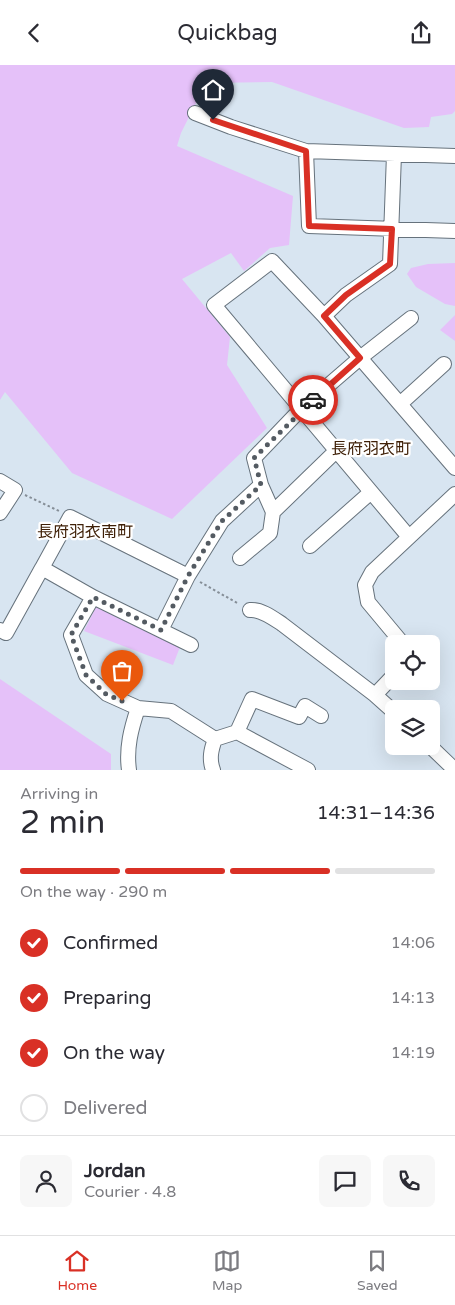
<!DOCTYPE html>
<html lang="en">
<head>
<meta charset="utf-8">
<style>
  :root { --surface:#fff; --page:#f7f7f7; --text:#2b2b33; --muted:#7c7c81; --line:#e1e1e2; --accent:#d93025 }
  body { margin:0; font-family:"Varela Round","Noto Sans JP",sans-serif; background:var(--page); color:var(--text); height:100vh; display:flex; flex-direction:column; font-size:19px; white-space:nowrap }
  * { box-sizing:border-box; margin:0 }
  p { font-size:16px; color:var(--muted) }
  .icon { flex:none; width:28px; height:28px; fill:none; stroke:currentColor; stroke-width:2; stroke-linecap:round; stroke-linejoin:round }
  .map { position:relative; height:705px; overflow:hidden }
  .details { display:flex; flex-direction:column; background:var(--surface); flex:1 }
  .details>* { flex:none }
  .buttons { position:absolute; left:385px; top:570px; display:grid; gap:10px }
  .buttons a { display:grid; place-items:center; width:55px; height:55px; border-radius:8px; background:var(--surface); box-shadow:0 5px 20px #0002; font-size:25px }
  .pin { position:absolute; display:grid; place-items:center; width:42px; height:42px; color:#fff; margin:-51px -21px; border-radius:50% 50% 50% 0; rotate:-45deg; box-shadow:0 0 5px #0007 }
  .pin .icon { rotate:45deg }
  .courier { position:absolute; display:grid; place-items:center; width:50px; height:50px; margin:-25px; border:4px solid #d93025; border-radius:50%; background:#fff; color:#222; box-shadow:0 1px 6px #0007 }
  .headline em { font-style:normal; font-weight:600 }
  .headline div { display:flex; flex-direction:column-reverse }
  .headline { display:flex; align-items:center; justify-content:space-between; height:85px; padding:0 20px }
  h1 { font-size:32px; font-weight:600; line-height:38px }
  .bar { display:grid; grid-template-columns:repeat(4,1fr); gap:8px 5px; align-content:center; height:60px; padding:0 20px }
  .bar i { height:6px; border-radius:4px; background:var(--line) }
  .bar .active { background:var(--accent) }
  .bar p { grid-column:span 4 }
  .line { display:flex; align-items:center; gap:12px; padding:0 20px; border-top:1px solid var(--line) }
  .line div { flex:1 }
  .round { display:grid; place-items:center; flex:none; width:52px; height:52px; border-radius:8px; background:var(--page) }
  ol { padding:0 20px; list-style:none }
  li { display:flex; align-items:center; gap:15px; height:55px }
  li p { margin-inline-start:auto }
  li .icon { padding:5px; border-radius:50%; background:var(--accent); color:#fff; stroke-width:4 }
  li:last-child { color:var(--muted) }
  li i { width:28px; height:28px; border:2px solid var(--line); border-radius:50% }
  header { display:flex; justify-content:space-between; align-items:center; height:65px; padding:0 20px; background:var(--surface); font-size:22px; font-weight:600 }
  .menu { display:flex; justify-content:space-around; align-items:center; height:70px; border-top:1px solid var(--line); background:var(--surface); font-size:14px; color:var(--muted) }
  .menu a { display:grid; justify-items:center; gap:2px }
  .menu .active { color:var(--accent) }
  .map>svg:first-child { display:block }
  .green { fill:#e5c1f9 }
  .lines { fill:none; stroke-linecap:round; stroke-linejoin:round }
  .minor-casing { stroke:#66727c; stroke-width:16 }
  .path { stroke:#858e97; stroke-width:2; stroke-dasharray:2.5 2.5; stroke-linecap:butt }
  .minor { stroke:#fff; stroke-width:14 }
  .done { stroke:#545b62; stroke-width:5; stroke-dasharray:0 9 }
  .route { stroke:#d93025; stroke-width:6 }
  .labels { text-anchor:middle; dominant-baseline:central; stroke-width:4.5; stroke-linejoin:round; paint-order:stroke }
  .quarter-label { font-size:16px; fill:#3f2007; stroke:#fff }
</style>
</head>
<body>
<header><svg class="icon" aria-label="back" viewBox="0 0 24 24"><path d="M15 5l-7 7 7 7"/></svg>Quickbag<svg class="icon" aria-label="share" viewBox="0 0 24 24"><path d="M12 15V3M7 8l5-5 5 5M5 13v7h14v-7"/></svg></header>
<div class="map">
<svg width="455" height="705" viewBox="0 0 455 705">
  <rect width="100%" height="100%" fill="#d8e5f1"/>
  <path class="green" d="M0,0H455V46L452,49L431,52L429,62L404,63L272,17L206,18L181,68L177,81L293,131L289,180L270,183L244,206L231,188L182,214L230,272L227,300L267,363L172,454L72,408L5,327L0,335Z
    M455,198V241L445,239L416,222L407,209L411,203L428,199Z
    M455,250V276L440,265Z
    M96,542L180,582L173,600L84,566Z
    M0,614L111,689V705H0Z"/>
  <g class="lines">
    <g class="minor-casing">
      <path id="minor" d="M195,48L231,62L306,86L455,91
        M306,86L309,161L455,166
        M324,251L346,230L390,199L394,89
        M400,339L444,299
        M0,416L15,425L0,448
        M273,447L336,386
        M409,472L214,240L272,196L324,251L455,403
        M310,481L371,427
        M240,493L270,468L273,447L261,420L254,393L301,344L360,293L411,253
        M188,511L70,452L42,503L93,532L71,570L86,610L107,629L138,643L171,646L215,674
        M93,532L191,580
        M250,545C261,544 273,553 282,559L375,630L394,647
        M0,565L6,568L42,503
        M161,565L188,511L222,456L261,420
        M403,579L368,537L365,520L372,507L455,429
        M375,630L394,610
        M237,667L308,705
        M430,681L455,705
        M129,705C126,683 131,664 138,643
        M213,705C209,694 211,685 215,674L237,667L252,634L299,652L305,641L321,651"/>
    </g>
    <path class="path" d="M25,430L59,446
      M200,517L239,539"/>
    <use href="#minor" class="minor"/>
  </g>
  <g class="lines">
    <path class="done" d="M122,636L106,629L86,610L71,570L93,532L161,565L188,511L222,456L261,420L254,393L313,335"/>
    <path class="route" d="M213,55L306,86L309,161L392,164L390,199L346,230L324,251L360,293L313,335"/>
  </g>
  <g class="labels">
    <g class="quarter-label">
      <text x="371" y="384">長府羽衣町</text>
      <text x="85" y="467">長府羽衣南町</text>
    </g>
  </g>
</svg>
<div class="buttons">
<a><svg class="icon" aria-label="locate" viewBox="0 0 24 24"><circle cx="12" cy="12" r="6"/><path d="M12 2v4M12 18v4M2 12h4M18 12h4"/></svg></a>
<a><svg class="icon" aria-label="layers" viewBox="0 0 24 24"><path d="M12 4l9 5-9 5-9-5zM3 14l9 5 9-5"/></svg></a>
</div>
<div class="pin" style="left:122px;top:636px;background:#ea580c"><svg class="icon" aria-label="bag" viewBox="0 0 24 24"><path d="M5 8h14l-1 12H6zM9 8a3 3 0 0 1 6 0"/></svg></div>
<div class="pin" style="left:213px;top:55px;background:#1f2937"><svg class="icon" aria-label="home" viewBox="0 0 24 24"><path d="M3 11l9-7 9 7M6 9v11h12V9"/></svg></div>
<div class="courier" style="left:313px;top:335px"><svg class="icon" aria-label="car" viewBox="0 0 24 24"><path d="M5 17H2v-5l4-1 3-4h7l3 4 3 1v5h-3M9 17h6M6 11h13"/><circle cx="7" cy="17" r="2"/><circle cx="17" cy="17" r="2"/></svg></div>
</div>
<section class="details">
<div class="headline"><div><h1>2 min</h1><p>Arriving in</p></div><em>14:31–14:36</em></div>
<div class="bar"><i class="active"></i><i class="active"></i><i class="active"></i><i></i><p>On the way · 290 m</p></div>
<ol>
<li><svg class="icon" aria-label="check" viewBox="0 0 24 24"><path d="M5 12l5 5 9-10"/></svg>Confirmed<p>14:06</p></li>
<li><svg class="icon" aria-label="check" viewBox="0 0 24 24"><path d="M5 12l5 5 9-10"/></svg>Preparing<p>14:13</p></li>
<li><svg class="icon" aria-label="check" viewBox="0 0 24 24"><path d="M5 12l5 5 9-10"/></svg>On the way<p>14:19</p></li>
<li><i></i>Delivered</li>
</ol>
<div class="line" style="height:90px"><a class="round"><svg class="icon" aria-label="person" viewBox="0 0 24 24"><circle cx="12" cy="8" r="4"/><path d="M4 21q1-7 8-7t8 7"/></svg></a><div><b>Jordan</b><p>Courier · 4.8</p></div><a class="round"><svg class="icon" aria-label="chat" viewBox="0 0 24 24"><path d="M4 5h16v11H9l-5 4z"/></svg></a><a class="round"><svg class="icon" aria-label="phone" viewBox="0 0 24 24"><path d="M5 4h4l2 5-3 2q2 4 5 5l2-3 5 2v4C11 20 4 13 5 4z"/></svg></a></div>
</section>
<nav class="menu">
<a class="active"><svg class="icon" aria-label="home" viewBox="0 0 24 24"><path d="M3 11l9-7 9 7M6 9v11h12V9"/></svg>Home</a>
<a><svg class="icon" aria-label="map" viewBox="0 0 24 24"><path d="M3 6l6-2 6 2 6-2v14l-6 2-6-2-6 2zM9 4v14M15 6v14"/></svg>Map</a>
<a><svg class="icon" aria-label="saved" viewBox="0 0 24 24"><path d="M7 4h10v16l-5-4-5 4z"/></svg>Saved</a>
</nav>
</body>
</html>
